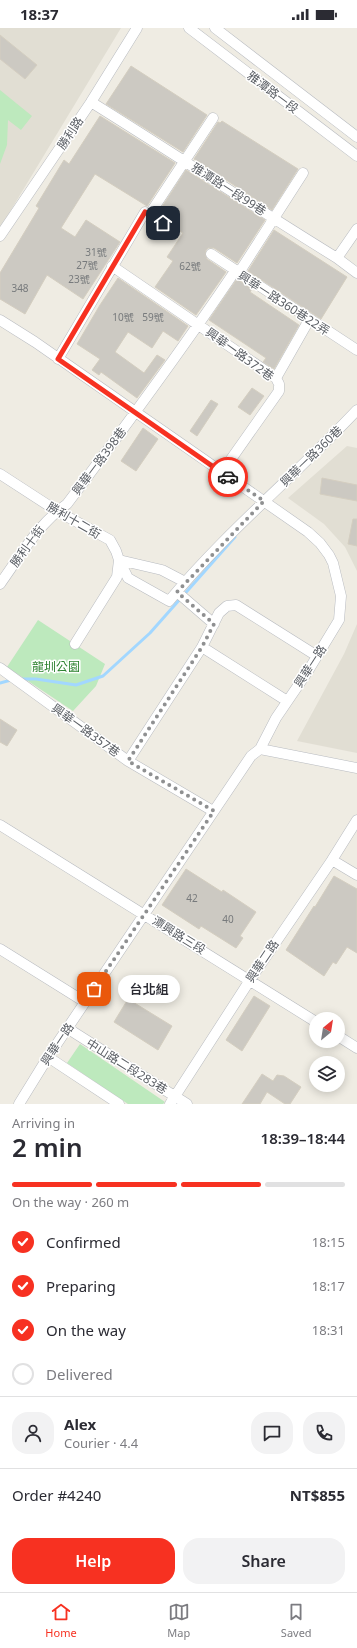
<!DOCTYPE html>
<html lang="en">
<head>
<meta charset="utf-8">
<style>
  :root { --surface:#fff; --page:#f2f2f3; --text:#2b2b33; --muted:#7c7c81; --line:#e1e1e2; --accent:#f73121 }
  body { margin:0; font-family:"Noto Sans","Noto Sans TC",sans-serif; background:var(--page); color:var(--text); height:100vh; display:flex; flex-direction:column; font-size:15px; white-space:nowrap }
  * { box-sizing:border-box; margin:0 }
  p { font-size:13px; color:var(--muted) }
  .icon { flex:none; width:22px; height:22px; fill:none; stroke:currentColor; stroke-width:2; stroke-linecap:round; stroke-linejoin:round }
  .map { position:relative; height:1076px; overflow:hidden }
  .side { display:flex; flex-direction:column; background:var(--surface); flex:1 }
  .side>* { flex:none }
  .needle { width:26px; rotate:30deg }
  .buttons { position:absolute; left:309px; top:984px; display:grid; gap:8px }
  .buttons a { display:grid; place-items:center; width:36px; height:36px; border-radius:50%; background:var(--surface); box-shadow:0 2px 10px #0003; font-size:20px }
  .pin { position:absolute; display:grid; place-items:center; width:34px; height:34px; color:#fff; margin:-17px; border-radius:8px; box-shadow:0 2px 6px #0006 }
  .courier { position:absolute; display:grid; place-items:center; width:40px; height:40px; margin:-20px; border:3px solid #f73121; border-radius:50%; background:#fff; color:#222; box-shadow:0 1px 5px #0007 }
  .bubble { position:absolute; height:28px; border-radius:14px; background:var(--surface); box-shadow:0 2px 10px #0003; font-size:13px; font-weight:600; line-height:28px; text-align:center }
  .overview em { font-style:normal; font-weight:600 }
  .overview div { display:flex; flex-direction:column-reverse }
  .overview { display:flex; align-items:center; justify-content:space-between; height:68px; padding:0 12px }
  h1 { font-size:26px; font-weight:600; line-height:30px }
  .bar { display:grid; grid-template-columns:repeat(4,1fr); gap:6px 4px; align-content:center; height:48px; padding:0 12px }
  .bar i { height:5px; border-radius:3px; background:var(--line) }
  .bar .current { background:var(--accent) }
  .bar p { grid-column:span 4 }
  .line { display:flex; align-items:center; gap:10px; padding:0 12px; border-top:1px solid var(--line) }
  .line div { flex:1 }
  .round { display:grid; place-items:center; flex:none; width:42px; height:42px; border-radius:16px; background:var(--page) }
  ol { padding:0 12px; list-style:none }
  li { display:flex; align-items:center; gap:12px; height:44px }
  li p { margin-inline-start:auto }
  li .icon { padding:4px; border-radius:50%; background:var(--accent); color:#fff; stroke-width:4 }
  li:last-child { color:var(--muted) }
  li i { width:22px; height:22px; border:2px solid var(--line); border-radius:50% }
  .cta { display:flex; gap:8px; margin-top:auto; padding:8px 12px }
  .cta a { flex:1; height:46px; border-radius:16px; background:var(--accent); color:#fff; font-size:16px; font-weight:600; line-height:46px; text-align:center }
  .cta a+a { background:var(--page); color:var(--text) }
  .status { display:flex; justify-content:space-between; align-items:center; height:28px; padding:0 20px; background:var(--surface); direction:ltr }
  .status svg { height:11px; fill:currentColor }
  .menu { display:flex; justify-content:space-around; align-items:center; height:56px; border-top:1px solid var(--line); background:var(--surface); font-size:11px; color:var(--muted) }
  .menu a { display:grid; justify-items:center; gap:2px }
  .menu .current { color:var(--accent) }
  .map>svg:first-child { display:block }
  .education { fill:#e1ded3 }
  .green { fill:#bde9bd }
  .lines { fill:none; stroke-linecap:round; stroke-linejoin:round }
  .stream { stroke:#a2d7ff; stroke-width:3 }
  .building { fill:#ccc9c2; stroke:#d4cec0 }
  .minor-casing { stroke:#b8bbc0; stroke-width:11 }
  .minor { stroke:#fff; stroke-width:10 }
  .done { stroke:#8f9091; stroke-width:4; stroke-dasharray:0 7.2 }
  .route { stroke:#f73121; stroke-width:5 }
  .labels { text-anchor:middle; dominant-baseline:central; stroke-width:3; stroke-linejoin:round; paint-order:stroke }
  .number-label { font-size:10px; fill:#777a7c }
  .street-label { font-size:12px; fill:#5b5f65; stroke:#fff }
  .park-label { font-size:12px; fill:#2d8230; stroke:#fff }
</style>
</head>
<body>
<div class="status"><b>18:37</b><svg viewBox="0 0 49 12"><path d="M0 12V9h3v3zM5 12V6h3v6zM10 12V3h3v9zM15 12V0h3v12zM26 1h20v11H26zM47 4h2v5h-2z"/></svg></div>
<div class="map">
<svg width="357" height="1076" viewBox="0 0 357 1076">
  <rect width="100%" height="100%" fill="#efece3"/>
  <path class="education" d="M0,0H121L0,200Z
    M347,418L357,420V543L345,519L324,496L288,470Z
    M357,596V725L297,713L344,626Z"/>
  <path class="green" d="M0,62L32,88L21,102L8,92L7,117L0,136Z
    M38,592L105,636L96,658L73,683L7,639Z
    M80,1016L165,1074L163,1076H128L67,1035Z"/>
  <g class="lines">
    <path class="stream" d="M21,651H36L76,657L103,648L150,605L235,509
      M0,655L11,652"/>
  </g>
  <path class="building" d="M0,7L37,37L25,51L0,31Z
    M131,38L207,87L183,124L106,76Z
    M100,88L175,135L147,178L95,146L61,200L75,209L86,192L120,214L83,271L47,247L25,286L0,271V245L39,180L36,178L64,132L69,136Z
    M222,93L298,141L272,182L194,131L218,94L220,95Z
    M186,142L265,192L237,235L214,220H208L206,222L205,226L207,231L226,244L196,287L155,259L173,233L167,229L183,205L169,196L168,192L158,185Z
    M274,202L347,249L321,291L248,243Z
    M118,250L188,298L178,313L163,303L152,320L128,304L115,324L144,345L157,327L165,332L137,370L101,344L99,347L92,342L100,331L77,316L100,277Z
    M237,251L252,261L250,264L299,297L274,341L263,334L266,330L209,292Z
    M252,360L264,368L250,387L238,379Z
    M211,372L218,376L197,408L190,403Z
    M143,400L158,411L136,443L121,433Z
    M322,450L357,457V473L320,466Z
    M353,491H357V518L348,516Z
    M0,691L17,702L7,718L0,714Z
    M186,841L222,864L223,862L256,884L240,908L243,910L236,920L201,898L199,901L162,877Z
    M334,848L357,861V925L347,919L336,936L333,934L324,948L286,922L314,878L315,879Z
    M254,968L270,978L242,1023L226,1012Z
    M128,971L172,998L158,1022L114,994Z
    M262,1046L273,1053L277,1047L284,1048L301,1059L290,1076H285L267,1064L260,1076H242Z"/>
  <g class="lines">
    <g class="minor-casing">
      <path id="minor" d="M189,0L357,128
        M215,0L357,109
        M91,74C173,125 254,179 337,230L357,201
        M153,181L213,90
        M0,208L91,74L137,0
        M211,226L357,322
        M337,230L357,245
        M112,238L276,350L279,356V363L222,444
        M242,240L303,145
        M0,292L35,314L308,504L320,515L329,527L333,535L341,568L339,592L308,643L276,690L260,721L251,728L48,1029L19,1076
        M58,331L145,184L163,195
        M276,350L309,292
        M0,446L57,483L110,512L116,523L119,532L117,549L75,616
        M119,532L128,550L169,573C226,504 296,447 357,382
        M119,532L162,542L185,554
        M0,556C20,528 38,496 67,476C125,399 182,322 235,243
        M177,564L214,596
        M202,619L284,671
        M0,640L128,733L213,783
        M260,721L357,740
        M128,733L202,619L219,585L227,578L236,577L317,628
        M0,797L316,994
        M332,832L357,847
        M0,921L85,974
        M67,1000L187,1076
        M338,1008L357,1020
        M48,1029L119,1076
        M170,1076L250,952L332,832L357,792"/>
    </g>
    <use href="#minor" class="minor"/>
  </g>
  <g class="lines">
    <path class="done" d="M94,961L214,783L128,733L202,619L214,596L177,564L264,473L228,449"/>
    <path class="route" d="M163,195L145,184L58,331L228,449"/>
  </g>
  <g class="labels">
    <g class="number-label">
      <text x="96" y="224">31號</text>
      <text x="87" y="237">27號</text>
      <text x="190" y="238">62號</text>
      <text x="79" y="251">23號</text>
      <text x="20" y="260">348</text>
      <text x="123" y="289">10號</text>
      <text x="153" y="289">59號</text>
      <text x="192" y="870">42</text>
      <text x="228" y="891">40</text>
    </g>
    <g class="street-label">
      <text transform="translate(273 64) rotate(37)">雅潭路一段</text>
      <text transform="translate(70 105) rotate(-56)">勝利路</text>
      <text transform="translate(229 161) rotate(33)">雅潭路一段99巷</text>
      <text transform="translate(284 275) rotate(33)">興華一路360巷22弄</text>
      <text transform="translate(240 326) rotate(36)">興華一路372巷</text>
      <text transform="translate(311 428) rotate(-44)">興華一路360巷</text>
      <text transform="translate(99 433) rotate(-53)">興華一路398巷</text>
      <text transform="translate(74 492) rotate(30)">勝利十二街</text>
      <text transform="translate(27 518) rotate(-54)">勝利十街</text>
      <text transform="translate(310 638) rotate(-57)">興華一路</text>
      <text transform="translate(86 702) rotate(36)">興華一路357巷</text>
      <text transform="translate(179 907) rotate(32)">潭興路三段</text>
      <text transform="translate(262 933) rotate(-56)">興華二路</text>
      <text transform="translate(57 1016) rotate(-56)">興華一路</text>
      <text transform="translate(127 1038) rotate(32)">中山路二段283巷</text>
    </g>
    <g class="park-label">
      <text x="56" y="638">龍圳公園</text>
    </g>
  </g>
</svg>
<div class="buttons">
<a><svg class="needle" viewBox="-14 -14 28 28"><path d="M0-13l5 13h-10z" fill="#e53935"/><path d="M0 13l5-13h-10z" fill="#7c7c81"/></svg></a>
<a><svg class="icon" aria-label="layers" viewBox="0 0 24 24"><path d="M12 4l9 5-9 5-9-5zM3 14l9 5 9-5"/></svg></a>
</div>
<div class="pin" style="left:94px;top:961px;background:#ea580c"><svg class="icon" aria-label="bag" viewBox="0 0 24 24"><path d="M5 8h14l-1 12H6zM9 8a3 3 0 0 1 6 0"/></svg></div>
<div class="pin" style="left:163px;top:195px;background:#1f2937"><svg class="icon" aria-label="home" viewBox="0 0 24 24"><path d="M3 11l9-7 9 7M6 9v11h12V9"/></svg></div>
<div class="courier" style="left:228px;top:449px"><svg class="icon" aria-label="car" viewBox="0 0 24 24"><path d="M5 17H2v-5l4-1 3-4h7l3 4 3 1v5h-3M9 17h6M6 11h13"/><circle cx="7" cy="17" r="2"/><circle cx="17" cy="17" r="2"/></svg></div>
<div class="bubble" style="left:118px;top:947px;width:62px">台北組</div>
</div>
<section class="side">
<div class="overview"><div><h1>2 min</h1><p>Arriving in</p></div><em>18:39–18:44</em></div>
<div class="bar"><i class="current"></i><i class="current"></i><i class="current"></i><i></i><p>On the way · 260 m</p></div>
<ol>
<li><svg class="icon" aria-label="check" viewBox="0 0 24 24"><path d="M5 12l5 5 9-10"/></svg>Confirmed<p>18:15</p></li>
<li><svg class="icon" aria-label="check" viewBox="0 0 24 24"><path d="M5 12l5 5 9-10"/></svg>Preparing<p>18:17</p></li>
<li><svg class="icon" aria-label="check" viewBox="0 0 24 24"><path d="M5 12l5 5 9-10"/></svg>On the way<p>18:31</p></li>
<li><i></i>Delivered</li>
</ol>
<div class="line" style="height:72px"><a class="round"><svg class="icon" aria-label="person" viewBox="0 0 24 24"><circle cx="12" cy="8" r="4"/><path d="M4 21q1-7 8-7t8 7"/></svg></a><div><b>Alex</b><p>Courier · 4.4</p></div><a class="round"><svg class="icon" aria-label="chat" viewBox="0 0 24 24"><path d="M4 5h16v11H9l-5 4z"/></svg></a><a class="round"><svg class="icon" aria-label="phone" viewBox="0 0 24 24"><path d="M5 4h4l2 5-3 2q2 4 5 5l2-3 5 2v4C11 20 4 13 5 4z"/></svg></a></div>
<div class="line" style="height:52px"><div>Order #4240</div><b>NT$855</b></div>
<div class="cta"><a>Help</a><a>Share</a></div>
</section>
<nav class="menu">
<a class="current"><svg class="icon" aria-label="home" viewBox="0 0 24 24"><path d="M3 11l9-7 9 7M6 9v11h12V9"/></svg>Home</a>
<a><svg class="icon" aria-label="map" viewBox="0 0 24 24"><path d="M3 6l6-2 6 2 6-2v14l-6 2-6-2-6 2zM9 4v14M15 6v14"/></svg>Map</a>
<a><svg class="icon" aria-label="saved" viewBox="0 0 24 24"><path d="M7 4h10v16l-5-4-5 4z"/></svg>Saved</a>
</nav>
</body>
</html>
